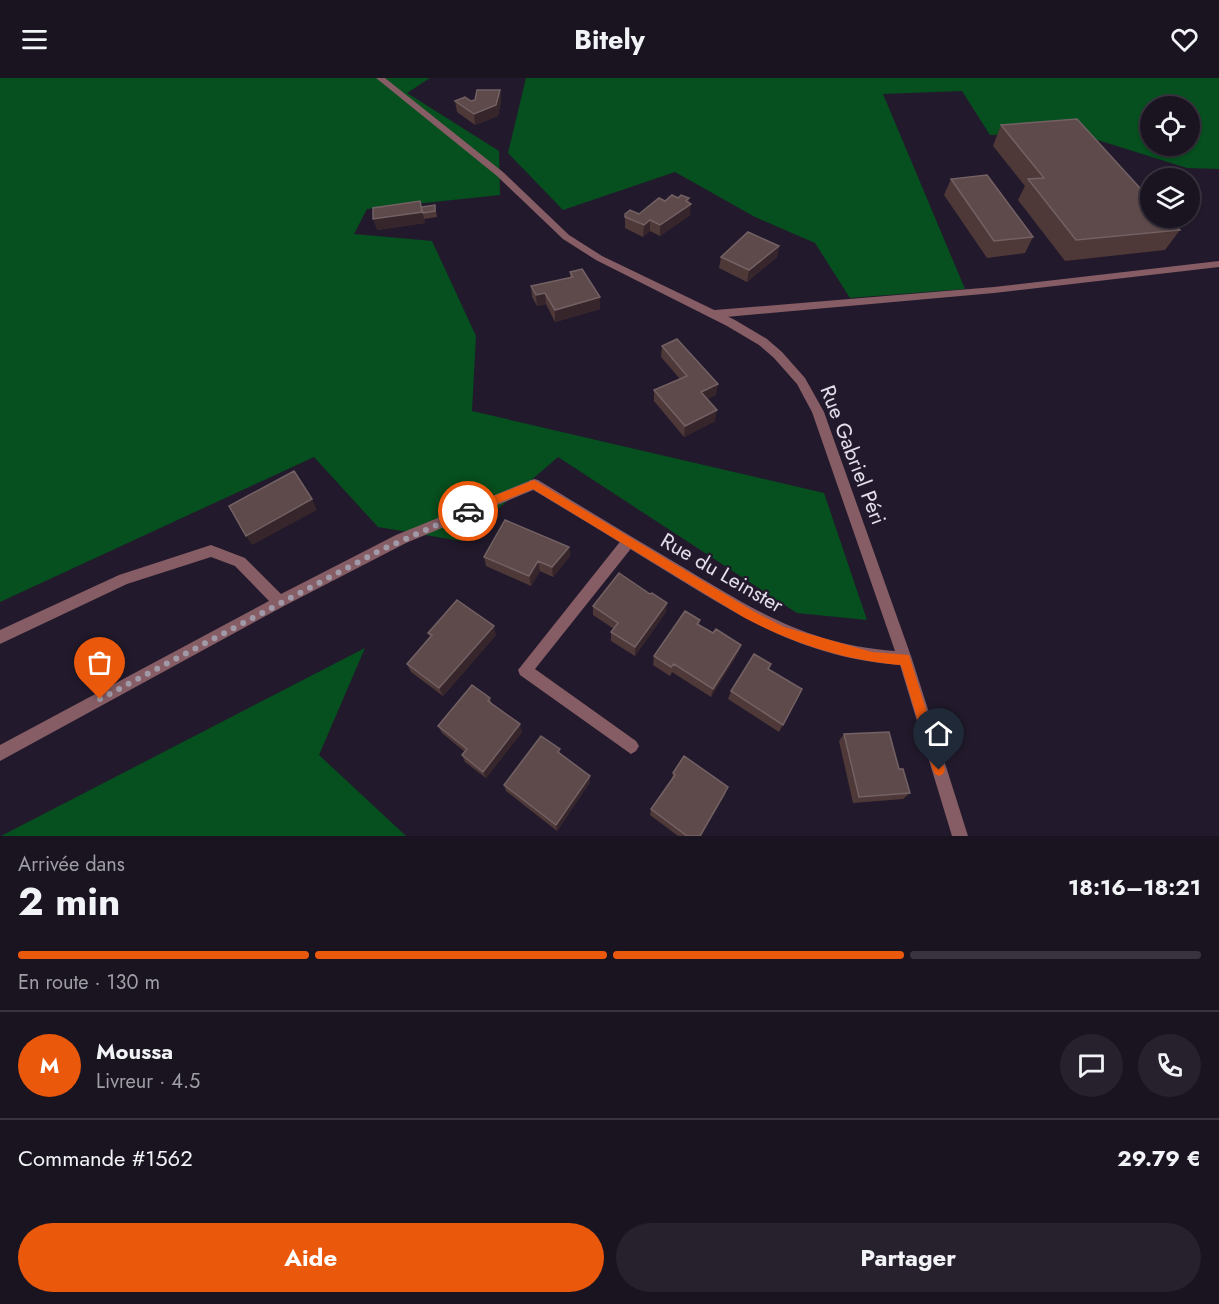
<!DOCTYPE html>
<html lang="fr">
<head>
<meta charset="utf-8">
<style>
  :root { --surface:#1a1421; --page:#27212e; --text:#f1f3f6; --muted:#9f9ea5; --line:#38333f; --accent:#ea580c }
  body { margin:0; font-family:Jost,sans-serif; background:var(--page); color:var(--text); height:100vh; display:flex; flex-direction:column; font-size:22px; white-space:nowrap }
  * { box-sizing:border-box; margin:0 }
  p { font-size:20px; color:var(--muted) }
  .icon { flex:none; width:33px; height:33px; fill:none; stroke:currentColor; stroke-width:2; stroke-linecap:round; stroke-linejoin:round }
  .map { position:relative; height:758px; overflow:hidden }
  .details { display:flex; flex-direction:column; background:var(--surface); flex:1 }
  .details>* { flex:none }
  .fabs { position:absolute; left:1140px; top:18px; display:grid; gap:12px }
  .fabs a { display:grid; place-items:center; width:60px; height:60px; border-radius:50%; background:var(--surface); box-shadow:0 2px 4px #0004,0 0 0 2px var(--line); font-size:30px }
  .pin { position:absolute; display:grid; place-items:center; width:51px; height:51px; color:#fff; margin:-62px -26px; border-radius:50% 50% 50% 0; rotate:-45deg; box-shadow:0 0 6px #0007 }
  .pin .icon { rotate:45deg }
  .courier { position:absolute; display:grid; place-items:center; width:60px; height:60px; margin:-30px; border:4px solid #ea580c; border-radius:50%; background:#fff; color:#222; box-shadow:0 2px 8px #0007 }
  .headline em { font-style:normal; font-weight:700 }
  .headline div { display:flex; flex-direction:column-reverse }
  .headline { display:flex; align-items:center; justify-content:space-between; height:102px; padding:0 18px }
  h1 { font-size:39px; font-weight:700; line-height:45px }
  .bar { display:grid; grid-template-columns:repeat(4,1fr); gap:9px 6px; align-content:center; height:72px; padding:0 18px }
  .bar i { height:8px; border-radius:4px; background:var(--line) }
  .bar .selected { background:var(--accent) }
  .bar p { grid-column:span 4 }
  .line { display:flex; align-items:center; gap:15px; padding:0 18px; border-top:2px solid var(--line) }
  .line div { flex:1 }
  .round { display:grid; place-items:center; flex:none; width:63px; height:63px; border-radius:32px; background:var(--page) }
  .primary-button { display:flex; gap:12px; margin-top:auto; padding:12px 18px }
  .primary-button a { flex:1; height:69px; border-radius:36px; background:var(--accent); color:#fff; font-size:24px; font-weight:700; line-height:69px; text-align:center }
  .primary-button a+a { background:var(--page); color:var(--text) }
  header { display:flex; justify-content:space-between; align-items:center; height:78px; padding:0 18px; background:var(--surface); font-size:27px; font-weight:700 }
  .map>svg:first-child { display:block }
  .green { fill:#064f1e; fill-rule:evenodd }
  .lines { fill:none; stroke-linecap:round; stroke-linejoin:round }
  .service { fill:#865d65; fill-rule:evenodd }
  .minor { fill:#865d65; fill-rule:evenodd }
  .wall { fill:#4e3838 }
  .shaded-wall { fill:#36252b }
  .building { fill:#5e4a4b; stroke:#736164; stroke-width:1.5 }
  .route { fill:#ea580c }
  .done { stroke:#9f99a8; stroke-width:6; stroke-dasharray:0 10.8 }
  .labels { text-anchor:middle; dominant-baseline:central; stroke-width:4.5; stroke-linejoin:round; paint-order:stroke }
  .street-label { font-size:21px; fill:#e3deea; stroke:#221a2c }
</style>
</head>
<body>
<header><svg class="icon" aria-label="menu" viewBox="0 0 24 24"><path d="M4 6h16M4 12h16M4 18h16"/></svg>Bitely<svg class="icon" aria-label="heart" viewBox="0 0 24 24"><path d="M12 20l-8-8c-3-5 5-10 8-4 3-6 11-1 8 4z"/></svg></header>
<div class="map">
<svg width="1219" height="758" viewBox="0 0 1219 758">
  <rect width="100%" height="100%" fill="#221a2c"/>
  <path class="green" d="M0,0H430L407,15L499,73L500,117L367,131L354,156L432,163L476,258L472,333L824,415L867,542L797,535L558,379L461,463L378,449L314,379L0,524Z
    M526,0H1219V91L1187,90L1072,54L990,57L962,13L883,16L965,211L850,220L815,165L755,139L675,94L563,132L508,75ZM1150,28H1190V68H1150Z
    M365,570L319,677L406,758H1Z"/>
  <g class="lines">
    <path class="service" d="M1219,183V189L994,215L715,240L710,236L715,232L994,209Z
      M534,401L538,402L540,406L538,410L406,465L284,528L0,683V667L269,523L235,488L211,479L127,506L0,566V552L119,497L211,467L245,480L281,516L396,457Z
      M628,458L633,460L634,464L633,468L535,591L636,663L639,668L636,673L631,676L520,597L518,592L623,460Z"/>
    <path class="minor" d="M376,0H385L503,94L569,157L602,178L735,242L767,261L782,274L805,300L824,334L912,581L968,758H952L900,587C803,579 746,542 666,493C621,465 575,437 530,410L528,406L530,402H538C584,430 630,458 676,485C751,530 805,566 895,573L812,334L797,306L774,280L759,267L727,248L596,182L563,161L497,98Z"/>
  </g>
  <path class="wall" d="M500,12L501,23L498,38L475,47L457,34L455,23H471Z
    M1001,47L1180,152L1165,172L1065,183L1018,122L1025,108L993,68Z
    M951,101L1033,159L1025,175L987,180L944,117Z
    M689,120L690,137L660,158L650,153L643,159L625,150V136H639L665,123Z
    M435,127L437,139L424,141L425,145L377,152L421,129Z
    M779,168L777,179L747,204L719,190L721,179Z
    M570,194L600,219V231L555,244L546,226L537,228L532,219L531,208L570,200Z
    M662,268L716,317L707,321L715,343L684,359L654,323V312L680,301L661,279Z
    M569,469L570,478L553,499L540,493L531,508L486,488L484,479Z
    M593,528L666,534L635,578L611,563V554L614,551L593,537Z
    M700,542L699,547L713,555L741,567L738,575L711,619L672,594L670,598L653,587L654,578Z
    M428,555L496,557L443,618L411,594L407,586L430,559Z
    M769,591L802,611L779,654L728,621L731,613Z
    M490,620L492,626L522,654L486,700L465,684L462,677L465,674L442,655L438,648Z
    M844,656L899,691L910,715L903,721L853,725L839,663Z
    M560,676L590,704L557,753L506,713L504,707Z
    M673,695L726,715L701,758H678L650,737L651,731L672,702Z"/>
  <path class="shaded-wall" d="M500,12L501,23L498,38L475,47L474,36Z
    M689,120V127L691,126L690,137L660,158V147Z
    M420,123L425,145L377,152L373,141Z
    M650,142V153L643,159L644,147Z
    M779,168L777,179L747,204L749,192Z
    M545,215L546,226L537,228L536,217Z
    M600,219V231L555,244V232Z
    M718,306L716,317L699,325L701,314Z
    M717,332L715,343L684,359L685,348Z
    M312,421L317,432L252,467L246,458Z
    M569,469L570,478L553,499L552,489Z
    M538,483L540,493L531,508L529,498Z
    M667,525L666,534L635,578V569Z
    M494,548L496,557L443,618L439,610Z
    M741,567L738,575L711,619L713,611Z
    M520,646L522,654L486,700L483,694Z
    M590,698V704L557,753L556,747Z
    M728,709L701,758H700Z"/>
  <path class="building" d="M477,12H500L496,27L474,36L455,23L465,19L471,23L475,22Z
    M1077,41L1150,121V140H1168L1180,152L1076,162L1028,101L1044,100L1001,47Z
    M987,97L1033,159L994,163L951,101Z
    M672,117L678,120L681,117L689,120L686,123L691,126L660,147L650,142L644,147L625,139V136L630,132L639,136L659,120L665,123Z
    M420,123L422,134L373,141V130Z
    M435,127V133L423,135L421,129Z
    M748,154L779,168L749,192L721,179Z
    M582,191L600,219L555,232L545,215L536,217L531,208L573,199L570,194Z
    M677,261L718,306L701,314L717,332L685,348L654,312L687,298L662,268Z
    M294,393L312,421L246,458L229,428Z
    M505,442L569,469L552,489L538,483L529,498L484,479Z
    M619,495L650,516L652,515L667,525L635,569L611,554L618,545L593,528Z
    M457,522L494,548L439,610L407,586L432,557L428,555Z
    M685,533L700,542L697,546L713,555L716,551L741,567L713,611L674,586L671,589L654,578Z
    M754,576L771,586L768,591L802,611L783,647L731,613Z
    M472,607L490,620L488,623L520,646L483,694L462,677L467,671L438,648Z
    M889,654L899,691H903L910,715L859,719L844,656Z
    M541,658L560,671L558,674L590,698L556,747L504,707Z
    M684,678L728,709L700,758H687L651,731L675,697L673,695Z"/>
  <path class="route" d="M534,402L753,533L784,549L872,574L909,577L945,692L943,696L939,698L935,696L933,692L901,587C847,583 792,565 745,540L533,411L468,437L463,433L464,430Z"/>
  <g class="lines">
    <path class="done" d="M100,621L381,472L468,433"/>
  </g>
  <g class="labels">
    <g class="street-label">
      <text transform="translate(853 377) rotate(69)">Rue Gabriel Péri</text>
      <text transform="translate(722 495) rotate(30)">Rue du Leinster</text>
    </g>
  </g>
</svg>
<div class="fabs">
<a><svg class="icon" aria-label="locate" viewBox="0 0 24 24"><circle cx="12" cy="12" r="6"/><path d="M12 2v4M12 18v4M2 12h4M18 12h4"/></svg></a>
<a><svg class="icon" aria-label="layers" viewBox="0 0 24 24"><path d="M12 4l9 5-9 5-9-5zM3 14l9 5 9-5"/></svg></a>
</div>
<div class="pin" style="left:100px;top:621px;background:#ea580c"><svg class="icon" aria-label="bag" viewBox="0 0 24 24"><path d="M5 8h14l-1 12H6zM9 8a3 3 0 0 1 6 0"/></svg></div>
<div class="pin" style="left:939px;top:692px;background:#1f2937"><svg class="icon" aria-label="home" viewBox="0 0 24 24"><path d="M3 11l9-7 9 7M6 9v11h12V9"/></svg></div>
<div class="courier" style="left:468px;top:433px"><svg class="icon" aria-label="car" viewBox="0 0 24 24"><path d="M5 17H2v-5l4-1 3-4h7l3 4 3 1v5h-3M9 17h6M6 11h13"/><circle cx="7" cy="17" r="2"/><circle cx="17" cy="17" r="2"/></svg></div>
</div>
<section class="details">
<div class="headline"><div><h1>2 min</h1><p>Arrivée dans</p></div><em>18:16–18:21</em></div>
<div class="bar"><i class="selected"></i><i class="selected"></i><i class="selected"></i><i></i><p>En route · 130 m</p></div>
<div class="line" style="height:108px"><b class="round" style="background:var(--accent);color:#fff">M</b><div><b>Moussa</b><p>Livreur · 4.5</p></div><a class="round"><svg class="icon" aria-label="chat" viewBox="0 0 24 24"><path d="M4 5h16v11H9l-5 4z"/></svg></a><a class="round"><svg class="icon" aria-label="phone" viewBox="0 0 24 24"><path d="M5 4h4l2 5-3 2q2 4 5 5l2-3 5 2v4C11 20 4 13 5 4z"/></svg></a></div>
<div class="line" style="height:78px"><div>Commande #1562</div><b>29.79 €</b></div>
<div class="primary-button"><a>Aide</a><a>Partager</a></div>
</section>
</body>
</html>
